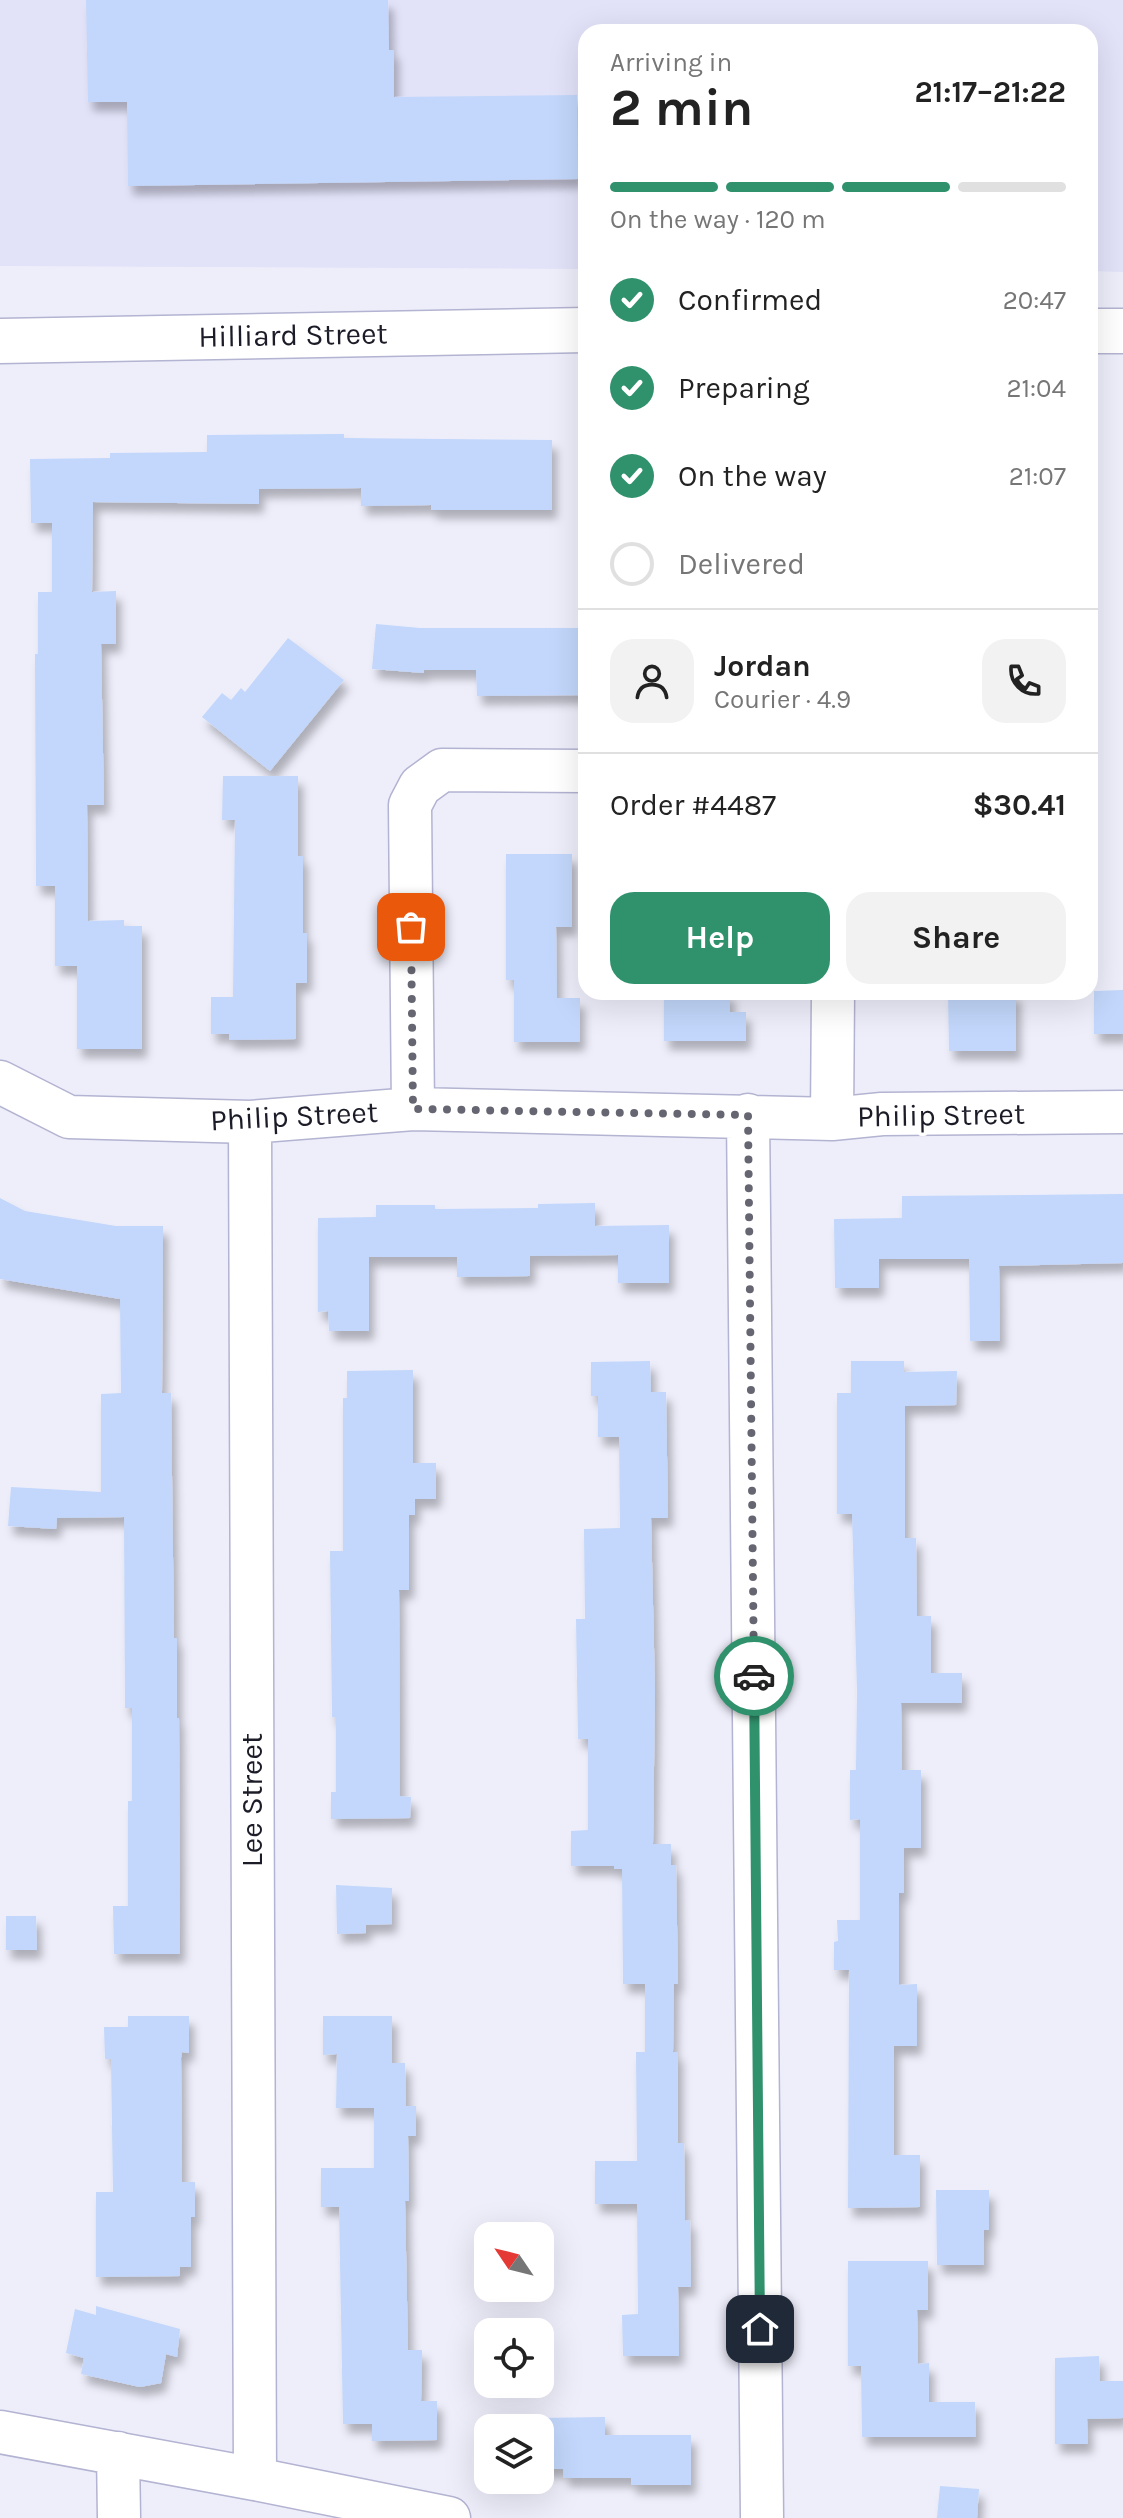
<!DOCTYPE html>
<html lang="en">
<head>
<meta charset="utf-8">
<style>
  :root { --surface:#fff; --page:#f2f2f2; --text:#222; --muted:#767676; --line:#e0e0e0; --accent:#30926d }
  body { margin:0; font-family:Karla,sans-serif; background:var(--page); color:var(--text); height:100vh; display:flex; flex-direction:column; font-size:30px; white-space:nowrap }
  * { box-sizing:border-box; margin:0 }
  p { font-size:26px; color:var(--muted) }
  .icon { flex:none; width:44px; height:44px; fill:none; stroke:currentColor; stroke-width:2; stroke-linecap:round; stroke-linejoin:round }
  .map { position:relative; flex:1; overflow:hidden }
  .side { position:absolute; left:578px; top:24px; width:520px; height:976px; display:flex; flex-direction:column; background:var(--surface); border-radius:24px; box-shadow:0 8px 32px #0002 }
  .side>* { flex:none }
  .needle { width:52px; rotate:305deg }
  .buttons { position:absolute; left:474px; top:2222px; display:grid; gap:16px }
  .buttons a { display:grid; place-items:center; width:80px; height:80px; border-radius:16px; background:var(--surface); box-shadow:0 8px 32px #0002; font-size:40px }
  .pin { position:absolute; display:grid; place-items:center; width:68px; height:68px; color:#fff; margin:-34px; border-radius:16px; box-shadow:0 4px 12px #0006 }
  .courier { position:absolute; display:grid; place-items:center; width:80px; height:80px; margin:-40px; border:6px solid #30926d; border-radius:50%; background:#fff; color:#222; box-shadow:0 2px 10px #0007 }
  .head em { font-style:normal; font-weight:700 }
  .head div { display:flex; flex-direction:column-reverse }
  .head { display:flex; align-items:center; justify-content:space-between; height:136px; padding:0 32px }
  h1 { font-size:52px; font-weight:700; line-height:60px }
  .bar { display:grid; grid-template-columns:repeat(4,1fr); gap:12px 8px; align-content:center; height:96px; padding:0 32px }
  .bar i { height:10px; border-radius:6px; background:var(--line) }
  .bar .active { background:var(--accent) }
  .bar p { grid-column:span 4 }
  .line { display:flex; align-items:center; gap:20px; padding:0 32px; border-top:2px solid var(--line) }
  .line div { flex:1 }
  .round { display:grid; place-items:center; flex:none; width:84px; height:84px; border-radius:24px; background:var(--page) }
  ol { padding:0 32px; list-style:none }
  li { display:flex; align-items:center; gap:24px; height:88px }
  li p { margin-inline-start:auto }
  li .icon { padding:8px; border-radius:50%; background:var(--accent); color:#fff; stroke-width:4 }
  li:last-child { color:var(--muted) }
  li i { width:44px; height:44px; border:4px solid var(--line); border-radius:50% }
  .primary-button { display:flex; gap:16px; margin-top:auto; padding:16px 32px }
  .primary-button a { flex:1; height:92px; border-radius:24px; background:var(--accent); color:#fff; font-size:32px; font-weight:700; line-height:92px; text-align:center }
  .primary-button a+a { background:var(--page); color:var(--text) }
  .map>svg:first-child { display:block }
  .built { fill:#e2e2f9 }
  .building { fill:#c2d7fb; filter:url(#shadow) }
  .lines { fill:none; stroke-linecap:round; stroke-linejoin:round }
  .minor-casing { stroke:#b3b3d2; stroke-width:45 }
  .tertiary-casing { stroke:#b3b3d2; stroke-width:47 }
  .minor { stroke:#fff; stroke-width:42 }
  .tertiary { stroke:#fff; stroke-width:44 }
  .done { stroke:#666672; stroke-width:8; stroke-dasharray:0 14.4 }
  .route { stroke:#30926d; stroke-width:10 }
  .labels { text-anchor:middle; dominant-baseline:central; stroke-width:7; stroke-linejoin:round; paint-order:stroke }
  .street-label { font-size:30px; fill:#1c1c28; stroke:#fff }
</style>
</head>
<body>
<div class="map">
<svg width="1123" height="2518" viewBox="0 0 1123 2518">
  <defs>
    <filter id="shadow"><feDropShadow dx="5" dy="9" stdDeviation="4" flood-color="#0004"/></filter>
  </defs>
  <rect width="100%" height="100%" fill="#eeeefb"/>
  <path class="built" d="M0,0H1123V272L1090,271V32H586V269L0,266Z"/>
  <path class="building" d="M86,0H388L389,50H394V97L577,95L578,179L128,186L127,102H88Z
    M344,434V438L552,440V510H431V505L361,506V488L259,489V504L93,502L92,592L116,591V644H101L104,805H87L88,921L124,920V926H142V1049H77V966H55V886H36L35,654H38V592H52V523H31L30,459L110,458V453L207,452V435Z
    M376,624L420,628H586V695L477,696L476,670H424V673L372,669Z
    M288,638L344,680L270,771L202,717L222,693L231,700L241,688L245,692Z
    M223,776H298V856H303V933H307V983H296V1039L229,1040V1034H211V997H233L235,820H222Z
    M506,854H572V927H556L557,998H580V1042H514V980H506Z
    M1123,990V1034H1094V991Z
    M664,992H730V1012H746V1041H664Z
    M948,992H1016V1051H949Z
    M1123,1194V1263L999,1266L1000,1341H970L969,1259H879V1288H835L834,1219L902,1218V1196Z
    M0,1198L25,1211L116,1226H163L162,1393H171L174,1638H177V1718H179L180,1954H114L113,1906H128V1801H132V1708H125L124,1517L57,1518L56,1529L8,1526L11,1487L101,1492V1394L121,1393L120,1299L0,1279Z
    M595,1203V1226L669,1225V1283H618V1255L530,1256V1276L457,1277V1257H369V1331H329L328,1311L318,1312V1218L376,1217V1205H435V1209L538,1208V1204Z
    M650,1361L651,1392H666L668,1518H651L655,1691L653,1844H671V1865H676L678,1984H674L673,2052H678V2143H684L685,2221L690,2220L691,2287H678L679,2356H623L622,2315L638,2314L637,2204H595V2161H637L636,2052H645V1984H623L622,1869H614V1866H571V1831L588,1830V1739H578L576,1619H585L584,1529L620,1528L619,1437H598V1396H591V1362Z
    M851,1361H904V1372L957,1371L956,1405L905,1406V1538H916L917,1616H931V1673H962V1703H901L902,1770H921V1848H904V1893H899V1985L917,1984V2046H894V2155H920V2207L848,2208L849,1970H834V1942L838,1941L837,1920H860V1819L850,1820V1770H856L857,1691L852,1514H837V1393H851Z
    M413,1370V1463H436V1499H415V1515H409V1590H399L400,1796L411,1797L410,1818L331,1819V1792H336V1717H332L330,1551H343V1398H347V1371Z
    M336,1885L392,1888V1924L366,1925V1933L337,1934Z
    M6,1916H36L37,1950H6Z
    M128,2016H189V2053L182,2052L181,2058L182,2182H195V2217H191V2267H180V2276L96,2277V2192H113L111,2059H105L104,2027H128Z
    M323,2016H392V2063H405L406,2106H416V2136H408L409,2201H405L408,2350H422L421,2401H437V2440L372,2441V2424H343L339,2207H321V2168H374V2108H336L337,2054L323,2055Z
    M936,2190H989V2230H984V2265H937Z
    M848,2261H928V2310H917L918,2364L929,2363V2402H975L976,2437H862L861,2366H848Z
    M96,2306L180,2329L177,2357L166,2354L161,2383L140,2387L81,2374L84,2358L66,2353L75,2309L96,2315Z
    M1099,2356L1100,2381H1123V2418L1087,2419L1088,2444H1055V2358Z
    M605,2417V2435H691V2485H631V2478H564L563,2469H540V2418Z
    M940,2486L979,2489L977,2518H937Z"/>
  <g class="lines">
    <g class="minor-casing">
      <path id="minor" d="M0,1082L69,1117L250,1122L413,1109L832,1119L882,1114L1123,1112
        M413,1109L410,805L420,786L442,770L586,771
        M748,1115L762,2518
        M832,1119L833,992
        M250,1122L255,2479
        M0,2432L255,2479L449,2518
        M118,2453L119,2518"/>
    </g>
    <g class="tertiary-casing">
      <path id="tertiary" d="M1090,331H1123
        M0,341L586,330"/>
    </g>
    <use href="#minor" class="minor"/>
    <use href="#tertiary" class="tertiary"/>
  </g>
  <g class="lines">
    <path class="done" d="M411,927L413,1109L748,1115L754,1676"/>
    <path class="route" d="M754,1676L760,2329"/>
  </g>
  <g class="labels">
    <g class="street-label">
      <text transform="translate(293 335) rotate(-1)">Hilliard Street</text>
      <text transform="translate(941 1115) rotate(-1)">Philip Street</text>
      <text transform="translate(294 1116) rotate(-3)">Philip Street</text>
      <text transform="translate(252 1800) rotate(-90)">Lee Street</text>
    </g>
  </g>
</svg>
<div class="buttons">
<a><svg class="needle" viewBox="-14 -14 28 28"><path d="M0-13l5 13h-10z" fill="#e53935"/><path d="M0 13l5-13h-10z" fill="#767676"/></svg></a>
<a><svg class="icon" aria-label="locate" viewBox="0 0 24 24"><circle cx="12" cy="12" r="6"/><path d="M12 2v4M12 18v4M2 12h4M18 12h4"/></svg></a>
<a><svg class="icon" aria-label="layers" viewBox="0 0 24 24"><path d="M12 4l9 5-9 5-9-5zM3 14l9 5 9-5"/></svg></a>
</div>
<div class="pin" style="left:411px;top:927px;background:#ea580c"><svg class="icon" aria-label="bag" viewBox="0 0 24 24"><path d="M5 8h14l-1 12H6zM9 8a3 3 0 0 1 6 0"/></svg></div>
<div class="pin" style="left:760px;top:2329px;background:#1f2937"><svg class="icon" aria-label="home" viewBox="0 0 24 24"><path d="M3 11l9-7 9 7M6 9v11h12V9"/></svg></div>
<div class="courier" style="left:754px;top:1676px"><svg class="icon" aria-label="car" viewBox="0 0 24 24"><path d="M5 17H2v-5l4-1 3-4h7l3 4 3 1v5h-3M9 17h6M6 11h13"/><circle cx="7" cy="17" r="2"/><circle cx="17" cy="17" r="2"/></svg></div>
<section class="side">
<div class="head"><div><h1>2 min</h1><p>Arriving in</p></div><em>21:17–21:22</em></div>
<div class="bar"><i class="active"></i><i class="active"></i><i class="active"></i><i></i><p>On the way · 120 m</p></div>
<ol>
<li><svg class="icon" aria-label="check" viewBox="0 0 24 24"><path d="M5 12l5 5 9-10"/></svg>Confirmed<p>20:47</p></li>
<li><svg class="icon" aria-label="check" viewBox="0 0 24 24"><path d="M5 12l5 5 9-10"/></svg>Preparing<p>21:04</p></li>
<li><svg class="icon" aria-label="check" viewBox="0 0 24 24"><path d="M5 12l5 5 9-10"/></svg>On the way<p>21:07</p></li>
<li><i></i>Delivered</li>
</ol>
<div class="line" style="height:144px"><a class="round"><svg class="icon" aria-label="person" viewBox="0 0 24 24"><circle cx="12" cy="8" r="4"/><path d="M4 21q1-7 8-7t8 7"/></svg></a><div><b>Jordan</b><p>Courier · 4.9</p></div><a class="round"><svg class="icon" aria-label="phone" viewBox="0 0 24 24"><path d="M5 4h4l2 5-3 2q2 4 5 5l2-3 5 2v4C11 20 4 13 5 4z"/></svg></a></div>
<div class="line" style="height:104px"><div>Order #4487</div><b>$30.41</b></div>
<div class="primary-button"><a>Help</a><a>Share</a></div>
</section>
</div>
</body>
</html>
